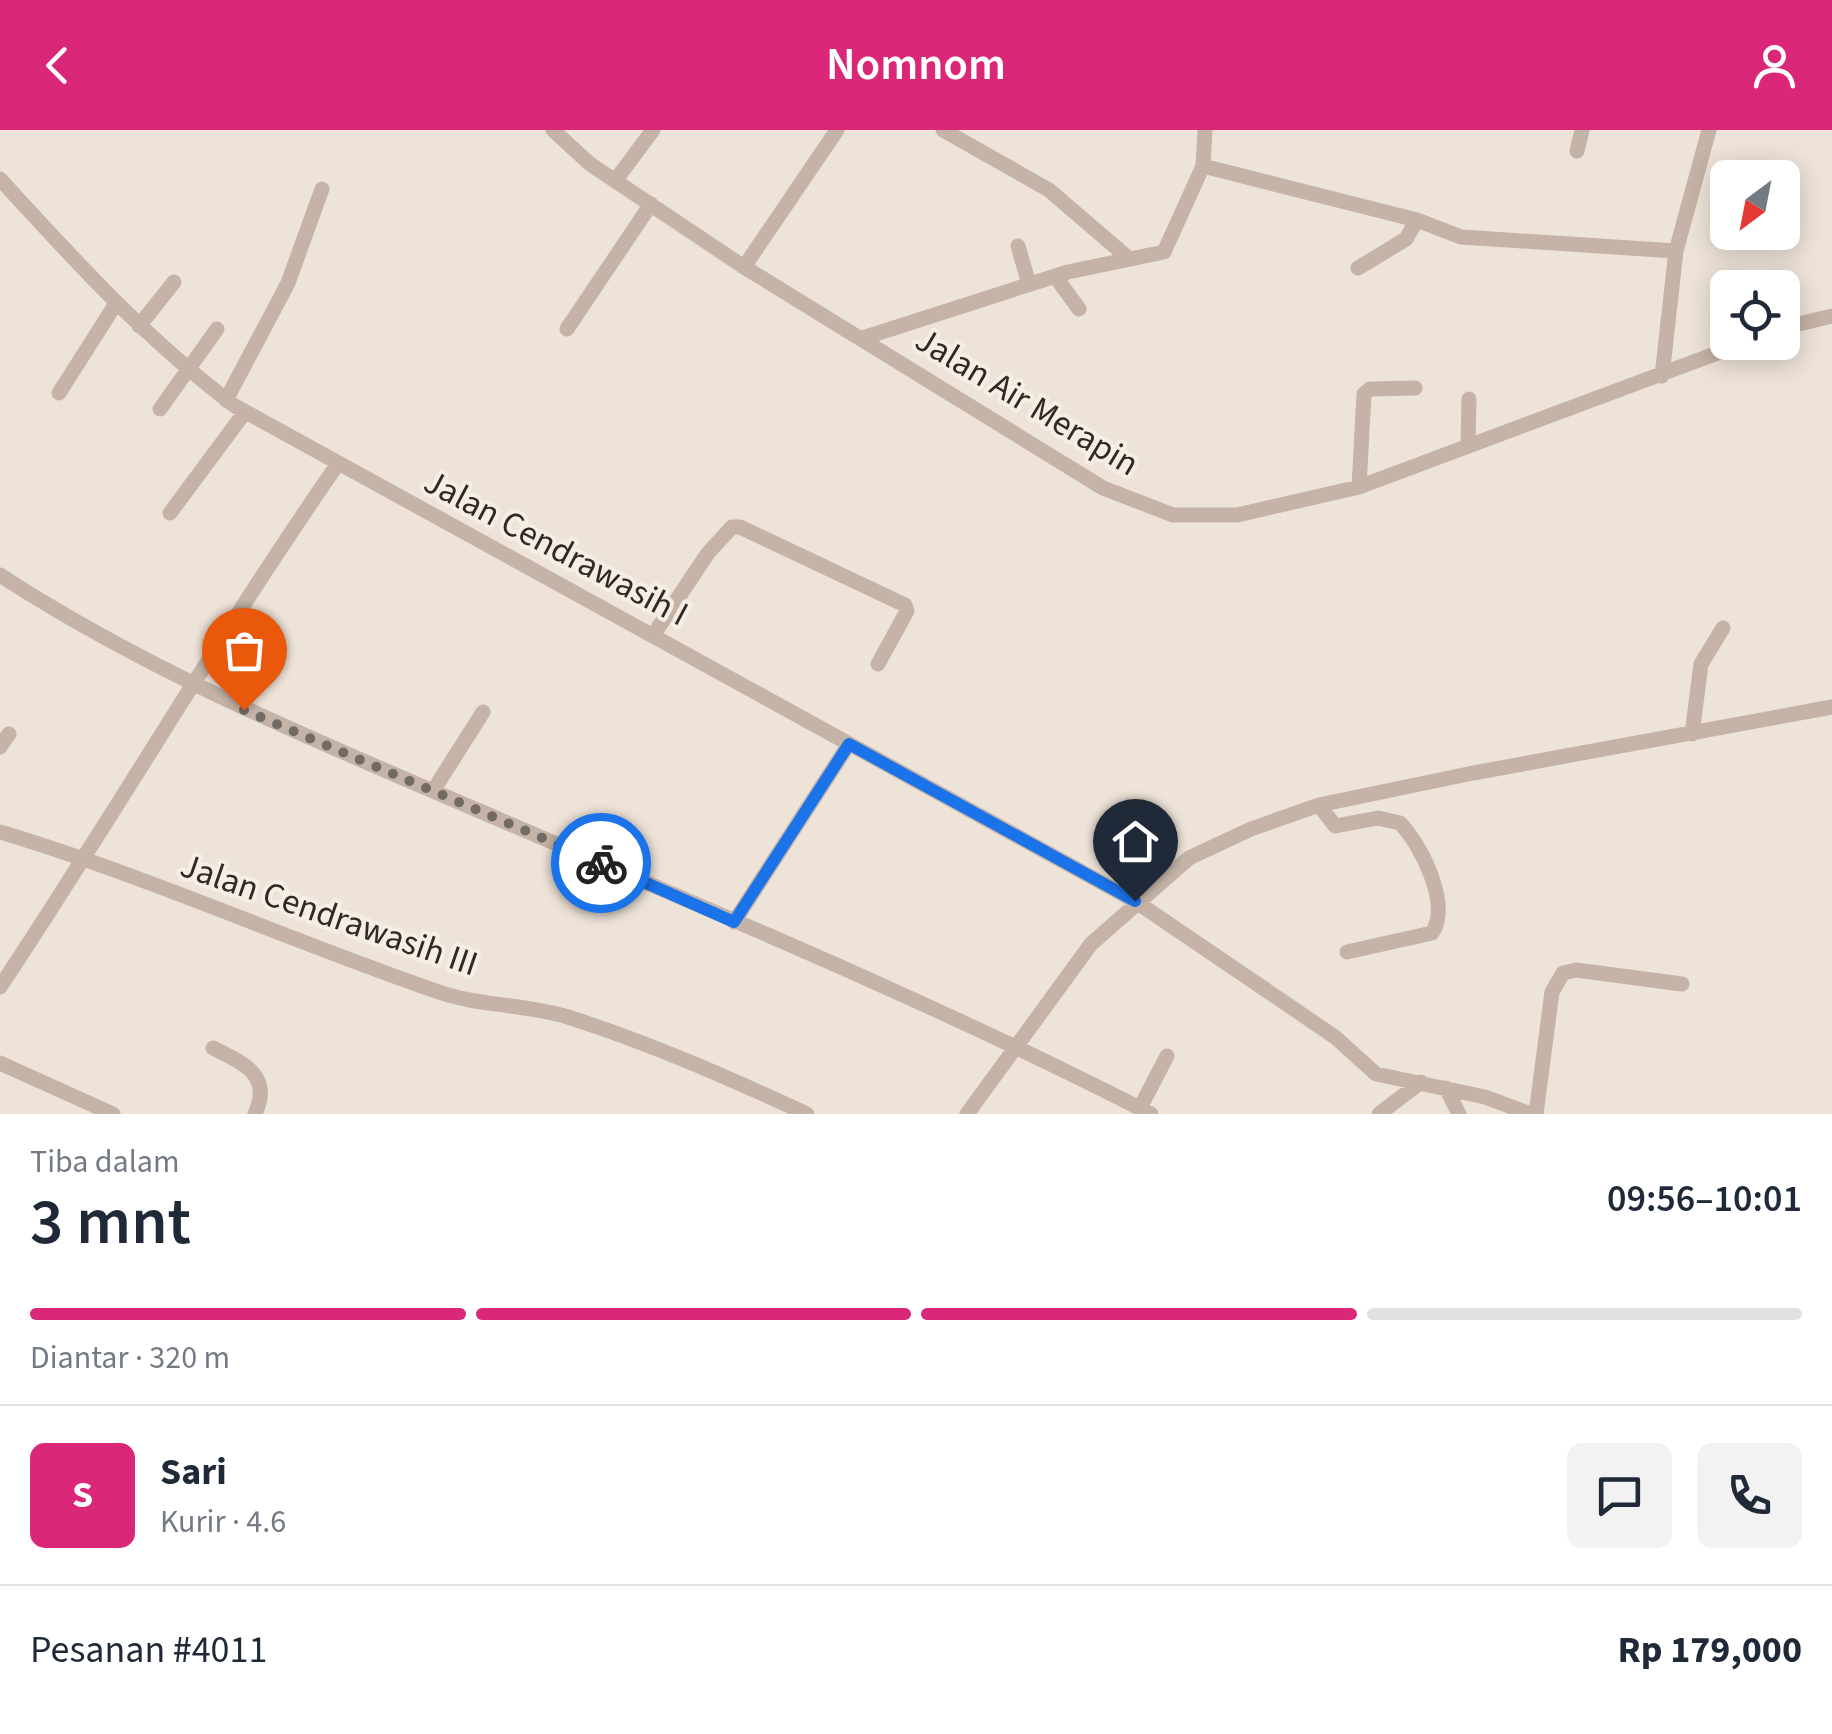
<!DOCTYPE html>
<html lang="id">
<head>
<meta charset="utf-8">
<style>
  :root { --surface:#fff; --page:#f2f2f3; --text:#1f2937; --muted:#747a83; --line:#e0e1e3; --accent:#db2777 }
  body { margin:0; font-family:"Source Sans 3",sans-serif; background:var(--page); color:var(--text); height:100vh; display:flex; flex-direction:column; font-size:38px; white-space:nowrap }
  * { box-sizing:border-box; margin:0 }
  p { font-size:32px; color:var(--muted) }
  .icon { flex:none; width:55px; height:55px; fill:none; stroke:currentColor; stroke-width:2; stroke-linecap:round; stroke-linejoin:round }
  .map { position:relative; height:984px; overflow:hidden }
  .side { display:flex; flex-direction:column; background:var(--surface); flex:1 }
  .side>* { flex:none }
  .needle { width:65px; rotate:212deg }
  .buttons { position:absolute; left:1710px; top:30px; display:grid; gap:20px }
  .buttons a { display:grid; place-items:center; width:90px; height:90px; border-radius:15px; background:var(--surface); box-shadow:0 5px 25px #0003; font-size:50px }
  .pin { position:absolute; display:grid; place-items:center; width:85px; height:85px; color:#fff; margin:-102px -42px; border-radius:50% 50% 50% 0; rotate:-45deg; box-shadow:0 0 10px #0007 }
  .pin .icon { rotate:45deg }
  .courier { position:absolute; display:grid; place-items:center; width:100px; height:100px; margin:-50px; border:8px solid #1a73e8; border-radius:50%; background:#fff; color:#222; box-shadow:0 2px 12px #0007 }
  .summary em { font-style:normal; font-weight:600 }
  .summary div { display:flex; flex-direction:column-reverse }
  .summary { display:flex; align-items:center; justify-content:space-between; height:170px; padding:0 30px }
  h1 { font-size:65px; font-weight:600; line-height:75px }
  .bar { display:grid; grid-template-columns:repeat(4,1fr); gap:15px 10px; align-content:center; height:120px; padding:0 30px }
  .bar i { height:12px; border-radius:8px; background:var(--line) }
  .bar .on { background:var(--accent) }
  .bar p { grid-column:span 4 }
  .line { display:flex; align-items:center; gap:25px; padding:0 30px; border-top:2px solid var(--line) }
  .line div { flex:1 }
  .round { display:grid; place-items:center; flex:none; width:105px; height:105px; border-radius:15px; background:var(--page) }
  header { display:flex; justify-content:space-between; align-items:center; height:130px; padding:0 30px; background:var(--accent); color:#fff; font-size:45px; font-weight:600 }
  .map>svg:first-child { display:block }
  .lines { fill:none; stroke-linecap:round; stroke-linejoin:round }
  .minor { stroke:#c4b3a6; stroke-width:15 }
  .done { stroke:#736a64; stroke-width:10; stroke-dasharray:0 18 }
  .route { stroke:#1a73e8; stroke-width:12 }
  .labels { text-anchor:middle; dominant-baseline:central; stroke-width:8; stroke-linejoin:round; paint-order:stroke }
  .street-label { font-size:35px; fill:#312926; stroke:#f6ede4 }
</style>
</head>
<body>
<header><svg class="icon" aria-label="back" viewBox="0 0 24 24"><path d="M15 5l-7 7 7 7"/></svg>Nomnom<svg class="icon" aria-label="person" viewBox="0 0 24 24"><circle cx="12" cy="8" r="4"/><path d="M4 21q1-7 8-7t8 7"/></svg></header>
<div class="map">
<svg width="1832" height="984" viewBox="0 0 1832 984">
  <rect width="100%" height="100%" fill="#eee3d8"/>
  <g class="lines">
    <path class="minor" d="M553,0L590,34L744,137L1103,358L1173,385H1237L1359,357L1747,212
      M943,0L1049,60L1127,127
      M1577,21L1582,0
      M1203,36L1417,90L1461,107L1676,121
      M0,49C74,130 147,210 235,276L1135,771L1335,907L1376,944L1485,967L1531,984
      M615,51L653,0
      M1018,116L1029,154
      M744,137L837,0
      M1358,138L1406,109L1417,90
      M1055,146L1079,179
      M139,196L174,152
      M1782,198L1832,186
      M567,199L651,74
      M863,208L1068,142L1164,122L1203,36L1205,0
      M1662,246L1676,121L1709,0
      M59,263L115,175
      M226,270L288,153L322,59
      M160,279L217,199
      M1468,316L1469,269
      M1359,357L1364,264L1370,259L1415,258
      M170,383L245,282
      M0,445C149,542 312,609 475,679C702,777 931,871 1151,984
      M654,504L708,423L732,397H740L905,475L907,481L878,534
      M1692,604L1701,534L1723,498
      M0,617L9,604
      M433,661L483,582
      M1319,675L1335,696L1378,688L1400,693C1422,716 1451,775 1432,803L1347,822
      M0,702C150,747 293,812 442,863C480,876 526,874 568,887C650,913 729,948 807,984
      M734,792L849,614
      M0,857C115,684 219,505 337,335
      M213,918C243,933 273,945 255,984
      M0,933L113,984
      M1446,958L1459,984
      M1140,978L1167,926
      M967,984L1091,814L1189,728L1251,699L1319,675L1473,643L1832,577
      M1379,984L1421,952
      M1536,984L1552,862L1563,843L1576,840L1682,854"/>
  </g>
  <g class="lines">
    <path class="done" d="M244,580L601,733"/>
    <path class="route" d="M601,733L734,792L849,614L1135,771"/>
  </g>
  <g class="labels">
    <g class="street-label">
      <text transform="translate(1027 272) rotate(31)">Jalan Air Merapin</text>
      <text transform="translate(556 418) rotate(28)">Jalan Cendrawasih I</text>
      <text transform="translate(329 785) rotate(19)">Jalan Cendrawasih III</text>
    </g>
  </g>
</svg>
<div class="buttons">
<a><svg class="needle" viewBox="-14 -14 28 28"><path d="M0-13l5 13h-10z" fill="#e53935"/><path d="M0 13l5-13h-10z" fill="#747a83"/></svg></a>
<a><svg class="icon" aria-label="locate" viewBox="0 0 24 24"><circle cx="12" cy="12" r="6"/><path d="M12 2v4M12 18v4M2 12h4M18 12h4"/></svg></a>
</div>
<div class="pin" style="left:244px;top:580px;background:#ea580c"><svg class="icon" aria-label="bag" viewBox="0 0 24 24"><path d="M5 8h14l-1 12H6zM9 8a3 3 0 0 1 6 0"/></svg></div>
<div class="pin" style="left:1135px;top:771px;background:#1f2937"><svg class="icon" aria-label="home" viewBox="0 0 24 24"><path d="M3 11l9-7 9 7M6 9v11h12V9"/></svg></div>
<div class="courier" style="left:601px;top:733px"><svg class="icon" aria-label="bike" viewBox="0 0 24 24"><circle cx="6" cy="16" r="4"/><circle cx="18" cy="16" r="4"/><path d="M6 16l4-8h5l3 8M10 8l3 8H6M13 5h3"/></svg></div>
</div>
<section class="side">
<div class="summary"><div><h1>3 mnt</h1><p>Tiba dalam</p></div><em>09:56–10:01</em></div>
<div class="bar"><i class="on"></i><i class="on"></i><i class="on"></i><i></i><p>Diantar · 320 m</p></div>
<div class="line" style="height:180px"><b class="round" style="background:var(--accent);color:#fff">S</b><div><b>Sari</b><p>Kurir · 4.6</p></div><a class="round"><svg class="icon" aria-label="chat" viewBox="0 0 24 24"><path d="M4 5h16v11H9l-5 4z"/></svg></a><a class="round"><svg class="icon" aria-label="phone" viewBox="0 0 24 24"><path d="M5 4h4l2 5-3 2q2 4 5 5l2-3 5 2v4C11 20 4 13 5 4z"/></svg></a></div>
<div class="line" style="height:130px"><div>Pesanan #4011</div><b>Rp 179,000</b></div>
</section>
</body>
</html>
